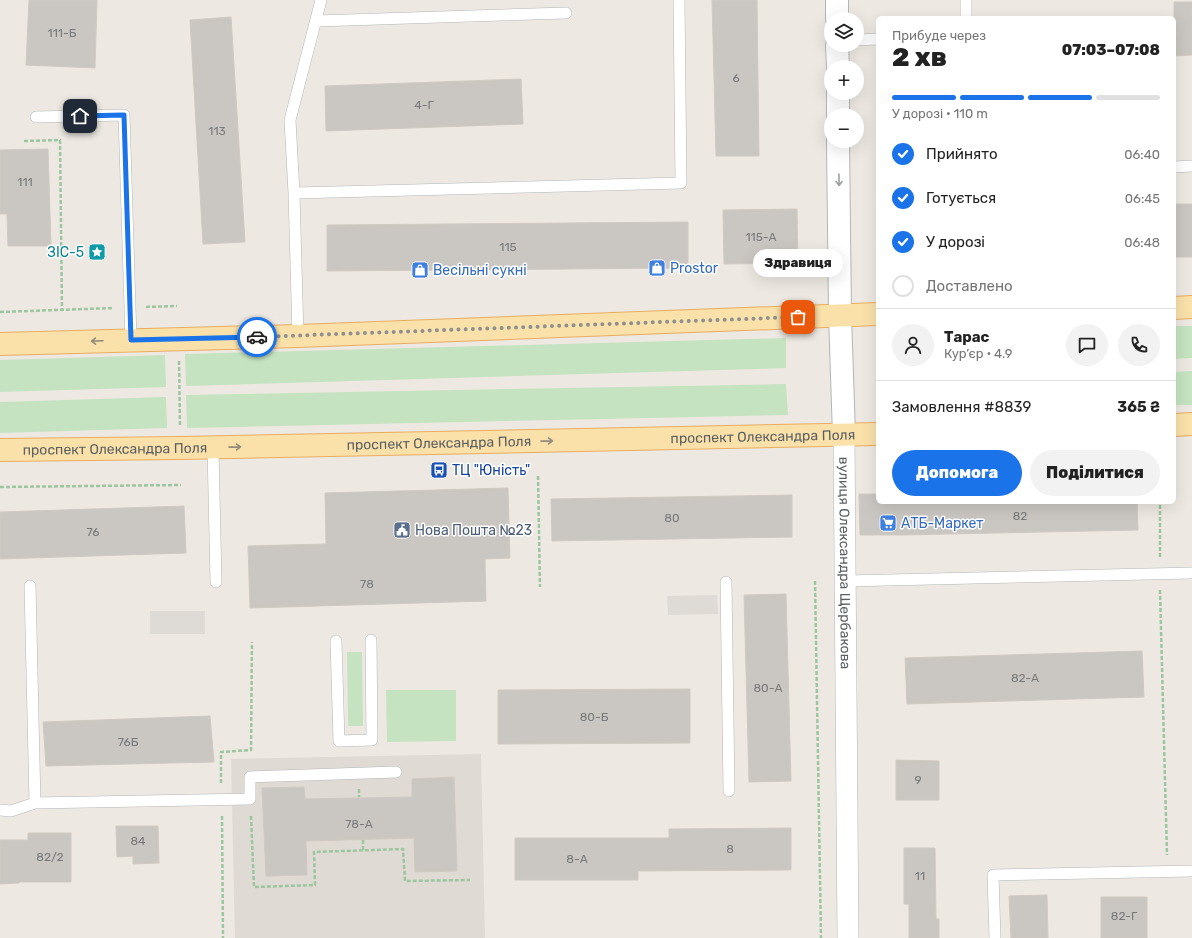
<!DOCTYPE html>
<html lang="uk">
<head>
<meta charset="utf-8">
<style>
  :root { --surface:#fff; --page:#f2f2f2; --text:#222; --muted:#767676; --line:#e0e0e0; --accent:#1a73e8 }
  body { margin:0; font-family:Rubik,sans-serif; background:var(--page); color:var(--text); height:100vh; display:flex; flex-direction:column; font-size:15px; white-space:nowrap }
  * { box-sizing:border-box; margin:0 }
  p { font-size:13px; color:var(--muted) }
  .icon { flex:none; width:22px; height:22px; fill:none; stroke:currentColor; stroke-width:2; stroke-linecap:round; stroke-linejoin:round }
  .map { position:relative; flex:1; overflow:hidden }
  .side { position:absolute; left:876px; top:16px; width:300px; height:488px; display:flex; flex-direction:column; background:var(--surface); border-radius:6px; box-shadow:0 4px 16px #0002 }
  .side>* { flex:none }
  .buttons { position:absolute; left:824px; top:12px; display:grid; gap:8px }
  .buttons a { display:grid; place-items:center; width:40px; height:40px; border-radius:50%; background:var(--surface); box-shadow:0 4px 16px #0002; font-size:20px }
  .pin { position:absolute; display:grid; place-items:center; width:34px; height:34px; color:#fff; margin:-17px; border-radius:8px; box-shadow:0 2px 6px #0006 }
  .courier { position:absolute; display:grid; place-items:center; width:40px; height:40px; margin:-20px; border:3px solid #1a73e8; border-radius:50%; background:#fff; color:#222; box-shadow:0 1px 5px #0007 }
  .bubble { position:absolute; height:28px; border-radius:14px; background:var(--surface); box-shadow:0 4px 16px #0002; font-size:13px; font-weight:800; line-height:28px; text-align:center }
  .summary em { font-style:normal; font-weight:800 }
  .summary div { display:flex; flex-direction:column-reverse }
  .summary { display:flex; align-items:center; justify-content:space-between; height:68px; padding:0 16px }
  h1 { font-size:26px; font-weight:800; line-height:30px }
  .bar { display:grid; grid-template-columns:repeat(4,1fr); gap:6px 4px; align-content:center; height:48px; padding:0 16px }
  .bar i { height:5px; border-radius:3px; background:var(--line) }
  .bar .selected { background:var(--accent) }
  .bar p { grid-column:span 4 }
  .line { display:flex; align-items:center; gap:10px; padding:0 16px; border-top:1px solid var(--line) }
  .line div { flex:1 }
  .round { display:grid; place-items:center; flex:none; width:42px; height:42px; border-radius:21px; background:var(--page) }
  ol { padding:0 16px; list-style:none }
  li { display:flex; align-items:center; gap:12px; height:44px }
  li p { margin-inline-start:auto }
  li .icon { padding:4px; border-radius:50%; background:var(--accent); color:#fff; stroke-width:4 }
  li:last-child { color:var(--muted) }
  li i { width:22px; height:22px; border:2px solid var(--line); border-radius:50% }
  .button { display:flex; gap:8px; margin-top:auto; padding:8px 16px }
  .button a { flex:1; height:46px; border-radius:24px; background:var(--accent); color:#fff; font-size:16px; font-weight:800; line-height:46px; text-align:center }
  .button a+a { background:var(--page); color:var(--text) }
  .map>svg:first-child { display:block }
  .industrial { fill:#dedbd7 }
  .education { fill:#dfdad3 }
  .green { fill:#c5e3c0 }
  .building { fill:#cac6c2; stroke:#d1c9c1 }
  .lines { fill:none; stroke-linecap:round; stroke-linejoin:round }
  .service-casing { stroke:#b3b6b9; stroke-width:12 }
  .minor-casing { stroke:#b3b6b9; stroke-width:22 }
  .tertiary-casing { stroke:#b3b6b9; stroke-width:24 }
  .primary-casing { stroke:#e9ad5f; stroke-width:24 }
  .path { stroke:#9bc6a0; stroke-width:2.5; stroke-dasharray:4 2; stroke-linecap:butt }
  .service { stroke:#fff; stroke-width:11 }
  .minor { stroke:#fff; stroke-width:21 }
  .tertiary { stroke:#fff; stroke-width:22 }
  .primary { stroke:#fae1aa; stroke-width:22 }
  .oneway { stroke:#9d9fa1 }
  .oneway2 { stroke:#938c7b }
  .done { stroke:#8e8f8f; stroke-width:4; stroke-dasharray:0 7.2 }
  .route { stroke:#1a73e8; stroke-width:5 }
  .labels { text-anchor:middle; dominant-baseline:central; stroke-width:3; stroke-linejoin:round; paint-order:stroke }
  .number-label { font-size:12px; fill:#77797a }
  .culture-label { font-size:14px; fill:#0d838f; stroke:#fff; text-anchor:end }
  .shop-label { font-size:14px; fill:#366cbe; stroke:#fff; text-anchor:start }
  .street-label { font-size:14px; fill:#5b5f62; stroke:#fff }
  .transit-label { font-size:14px; fill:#164399; stroke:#fff; text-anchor:start }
  .service-label { font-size:14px; fill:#4e5e75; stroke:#fff; text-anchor:start }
</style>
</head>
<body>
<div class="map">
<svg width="1192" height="938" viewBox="0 0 1192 938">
  <rect width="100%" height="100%" fill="#ede9e2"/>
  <path class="industrial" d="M717,595L718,614L668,615L667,596Z
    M150,611H205V634H150Z"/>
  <path class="education" d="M481,754L485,938H235L231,759Z"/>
  <path class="green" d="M1174,326H1192V358L1174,359Z
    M786,338V368L186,386L185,354Z
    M165,355L166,387L0,392V360Z
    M1192,371V405H1174V372Z
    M786,384L788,415L187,428L186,395Z
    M166,397L167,428L0,433V402Z
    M347,652H362L363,726H348Z
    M386,690H456V741L387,742Z"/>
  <path class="building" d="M29,0H97L95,68L26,65Z
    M712,0H757L759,156H716Z
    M1174,2H1192V55L1174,56Z
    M231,17L245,242L203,244L190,20Z
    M521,79L523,124L326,131L325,86Z
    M48,149L51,246H8L7,214H0V150Z
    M1174,204H1192V257H1174Z
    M797,209L798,263L724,264L723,210Z
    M688,222V268L327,271V225Z
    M508,488L510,558L485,559L486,601L250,608L248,546L326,544L325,493Z
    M859,494H878V502H1137L1138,530L903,535H860Z
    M792,495V537L552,541L551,499Z
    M184,506L186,553L0,559V512Z
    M786,594L791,781L749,782L744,595Z
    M1142,651L1144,697L907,704L905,658Z
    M690,689V743L498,744V690Z
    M210,716L214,762L46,766L43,722Z
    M896,760L939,761V800H896Z
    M454,777L457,871L415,872L414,838L306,841L307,875L266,876L262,788L304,787L305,799L412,797V779Z
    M116,826H158L159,863L133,864V856L117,857Z
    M791,828V870L638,871V880H515V838H669V829Z
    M28,833H71V882H19V883L0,884V840H28Z
    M904,848H935L936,919H939V938H909V904H904Z
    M1047,895L1048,938H1011L1009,896Z
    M1101,897H1147V938H1101Z"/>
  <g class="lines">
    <g class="service-casing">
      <path id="service" d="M966,0V18
        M316,21L566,13
        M857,40L878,39
        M36,117L124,115L131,340
        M1174,167L1192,166
        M294,193L681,183L679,0
        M298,336L294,193L290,120L321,0
        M213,448L216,582
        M845,581L1192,573
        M726,582L729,791
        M30,586L35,803
        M336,641L339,741L372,740L371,640
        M0,810L11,811L35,803L250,799V777L396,772
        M995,938L993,875L1192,871"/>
    </g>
    <g class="minor-casing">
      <g id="minor">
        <path id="s1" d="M844,435L848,938"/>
      </g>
    </g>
    <g class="tertiary-casing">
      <path id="tertiary" d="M837,0V19
        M837,45L838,67
        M838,93V115
        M838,141L840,316L844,435"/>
    </g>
    <g class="primary-casing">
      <g id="primary">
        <path d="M1174,308L1192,307"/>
        <path d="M0,344L298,336L878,314"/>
        <path d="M1174,425L1192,424"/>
        <path id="s2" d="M0,450L180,448L878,434"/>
      </g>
    </g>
    <path class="path" d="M24,141L60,140L62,310
      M146,307L177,306
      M0,312L113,308
      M179,361L180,426
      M538,476L540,587
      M0,487L181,485
      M1160,557V502
      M815,581L821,938
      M1160,590L1167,855
      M221,783V752L251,750L252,642
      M359,789V797
      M222,816L223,938
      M251,816L254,887L315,885L314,852L403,849L405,881L470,880
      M363,840V850"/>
    <use href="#service" class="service"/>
    <use href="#minor" class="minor"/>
    <use href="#tertiary" class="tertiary"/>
    <use href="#primary" class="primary"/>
  </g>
  <defs><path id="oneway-shaft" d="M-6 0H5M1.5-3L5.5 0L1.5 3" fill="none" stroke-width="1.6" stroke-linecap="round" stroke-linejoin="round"/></defs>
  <use class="oneway" href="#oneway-shaft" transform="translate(839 180) rotate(89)"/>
  <g class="oneway2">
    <use href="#oneway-shaft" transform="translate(97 341) rotate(178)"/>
    <use href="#oneway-shaft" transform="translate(547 441) rotate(-1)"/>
    <use href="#oneway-shaft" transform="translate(235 447) rotate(-1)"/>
  </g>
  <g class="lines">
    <path class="done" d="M257,337L798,317"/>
    <path class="route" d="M80,116L124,115L131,340L257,337"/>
  </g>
  <defs>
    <g id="sight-square" transform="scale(0.9)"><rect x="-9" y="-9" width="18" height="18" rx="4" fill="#0f9aa8" stroke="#fff"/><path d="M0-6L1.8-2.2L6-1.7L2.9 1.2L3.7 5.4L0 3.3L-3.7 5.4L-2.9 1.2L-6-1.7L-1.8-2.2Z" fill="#fff"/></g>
    <g id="shop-square" transform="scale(0.9)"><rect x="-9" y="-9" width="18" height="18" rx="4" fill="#3f7fe0" stroke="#fff"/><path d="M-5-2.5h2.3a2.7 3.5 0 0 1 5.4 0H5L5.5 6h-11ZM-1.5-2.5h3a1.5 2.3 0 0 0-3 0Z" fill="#fff"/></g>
    <g id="bus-square" transform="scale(0.9)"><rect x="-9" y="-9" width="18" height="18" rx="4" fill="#1a4fb4" stroke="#fff"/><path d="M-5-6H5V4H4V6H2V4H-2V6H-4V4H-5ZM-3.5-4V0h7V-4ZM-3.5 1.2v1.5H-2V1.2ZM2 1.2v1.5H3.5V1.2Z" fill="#fff"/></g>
    <g id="supermarket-square" transform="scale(0.9)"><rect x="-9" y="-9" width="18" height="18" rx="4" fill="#3f7fe0" stroke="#fff"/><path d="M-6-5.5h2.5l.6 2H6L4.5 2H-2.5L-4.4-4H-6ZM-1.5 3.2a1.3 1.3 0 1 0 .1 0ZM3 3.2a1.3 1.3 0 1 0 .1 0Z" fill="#fff"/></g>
    <g id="civic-square" transform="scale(0.9)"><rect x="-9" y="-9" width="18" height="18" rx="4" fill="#5c6f8a" stroke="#fff"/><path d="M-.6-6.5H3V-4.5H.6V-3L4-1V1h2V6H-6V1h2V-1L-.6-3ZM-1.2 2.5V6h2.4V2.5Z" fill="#fff"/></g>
  </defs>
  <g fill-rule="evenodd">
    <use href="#sight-square" x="97" y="252"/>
    <use href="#shop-square" x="657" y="268"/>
    <use href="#shop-square" x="420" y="270"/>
    <use href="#bus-square" x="439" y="470"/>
    <use href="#supermarket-square" x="888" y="523"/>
    <use href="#civic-square" x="402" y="530"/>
  </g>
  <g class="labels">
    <g class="number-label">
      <text x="62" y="33">111-Б</text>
      <text x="736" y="78">6</text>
      <text x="424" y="105">4-Г</text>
      <text x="217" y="131">113</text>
      <text x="25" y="182">111</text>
      <text x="761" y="237">115-А</text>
      <text x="508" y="247">115</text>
      <text x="1020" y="516">82</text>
      <text x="672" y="518">80</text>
      <text x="93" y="532">76</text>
      <text x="367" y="584">78</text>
      <text x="1025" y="678">82-А</text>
      <text x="768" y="688">80-А</text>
      <text x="594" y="717">80-Б</text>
      <text x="128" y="742">76Б</text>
      <text x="918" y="780">9</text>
      <text x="359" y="824">78-А</text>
      <text x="138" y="841">84</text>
      <text x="730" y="849">8</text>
      <text x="50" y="857">82/2</text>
      <text x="577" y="859">8-А</text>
      <text x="920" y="876">11</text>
      <text x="1124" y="916">82-Г</text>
    </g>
    <g class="culture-label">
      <text x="84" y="252">ЗІС-5</text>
    </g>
    <g class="shop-label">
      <text x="670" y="268">Prostor</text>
      <text x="433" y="270">Весільні сукні</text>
      <text x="901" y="523">АТБ-Маркет</text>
    </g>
    <g class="street-label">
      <text stroke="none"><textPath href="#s2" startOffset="763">проспект Олександра Поля</textPath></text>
      <text stroke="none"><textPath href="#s2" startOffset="439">проспект Олександра Поля</textPath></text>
      <text stroke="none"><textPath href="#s2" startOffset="115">проспект Олександра Поля</textPath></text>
      <text stroke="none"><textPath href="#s1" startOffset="128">вулиця Олександра Щербакова</textPath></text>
    </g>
    <g class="transit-label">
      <text x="452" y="470">ТЦ "Юність"</text>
    </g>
    <g class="service-label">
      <text x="415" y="530">Нова Пошта №23</text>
    </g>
  </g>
</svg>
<div class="buttons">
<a><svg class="icon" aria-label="layers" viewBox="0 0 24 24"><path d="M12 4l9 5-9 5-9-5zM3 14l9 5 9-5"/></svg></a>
<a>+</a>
<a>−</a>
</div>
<div class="pin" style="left:798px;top:317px;background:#ea580c"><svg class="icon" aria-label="bag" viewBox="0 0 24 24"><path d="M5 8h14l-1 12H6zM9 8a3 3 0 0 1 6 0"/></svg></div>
<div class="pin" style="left:80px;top:116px;background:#1f2937"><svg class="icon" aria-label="home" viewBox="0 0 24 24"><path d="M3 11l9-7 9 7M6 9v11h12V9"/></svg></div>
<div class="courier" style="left:257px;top:337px"><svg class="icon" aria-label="car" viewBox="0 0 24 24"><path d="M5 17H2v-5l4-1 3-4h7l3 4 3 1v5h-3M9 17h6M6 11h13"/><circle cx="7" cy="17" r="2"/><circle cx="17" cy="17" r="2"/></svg></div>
<div class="bubble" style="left:753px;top:249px;width:90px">Здравиця</div>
<section class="side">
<div class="summary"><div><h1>2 хв</h1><p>Прибуде через</p></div><em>07:03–07:08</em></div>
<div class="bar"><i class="selected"></i><i class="selected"></i><i class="selected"></i><i></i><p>У дорозі · 110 m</p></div>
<ol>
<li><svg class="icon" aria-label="check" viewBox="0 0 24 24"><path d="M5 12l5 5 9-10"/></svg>Прийнято<p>06:40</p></li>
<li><svg class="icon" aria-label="check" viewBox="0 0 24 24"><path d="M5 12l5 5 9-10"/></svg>Готується<p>06:45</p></li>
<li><svg class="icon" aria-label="check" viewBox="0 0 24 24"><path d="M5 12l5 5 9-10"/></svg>У дорозі<p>06:48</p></li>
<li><i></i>Доставлено</li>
</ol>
<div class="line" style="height:72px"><a class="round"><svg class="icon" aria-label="person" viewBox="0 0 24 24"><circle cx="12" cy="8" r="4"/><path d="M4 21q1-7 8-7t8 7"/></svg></a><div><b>Тарас</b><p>Кур’єр · 4.9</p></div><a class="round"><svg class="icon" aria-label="chat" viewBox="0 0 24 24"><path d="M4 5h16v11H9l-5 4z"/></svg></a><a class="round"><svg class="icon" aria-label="phone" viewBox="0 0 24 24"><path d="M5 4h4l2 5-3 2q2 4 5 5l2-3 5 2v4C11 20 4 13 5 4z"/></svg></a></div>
<div class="line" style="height:52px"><div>Замовлення #8839</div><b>365 ₴</b></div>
<div class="button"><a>Допомога</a><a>Поділитися</a></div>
</section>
</div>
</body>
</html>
